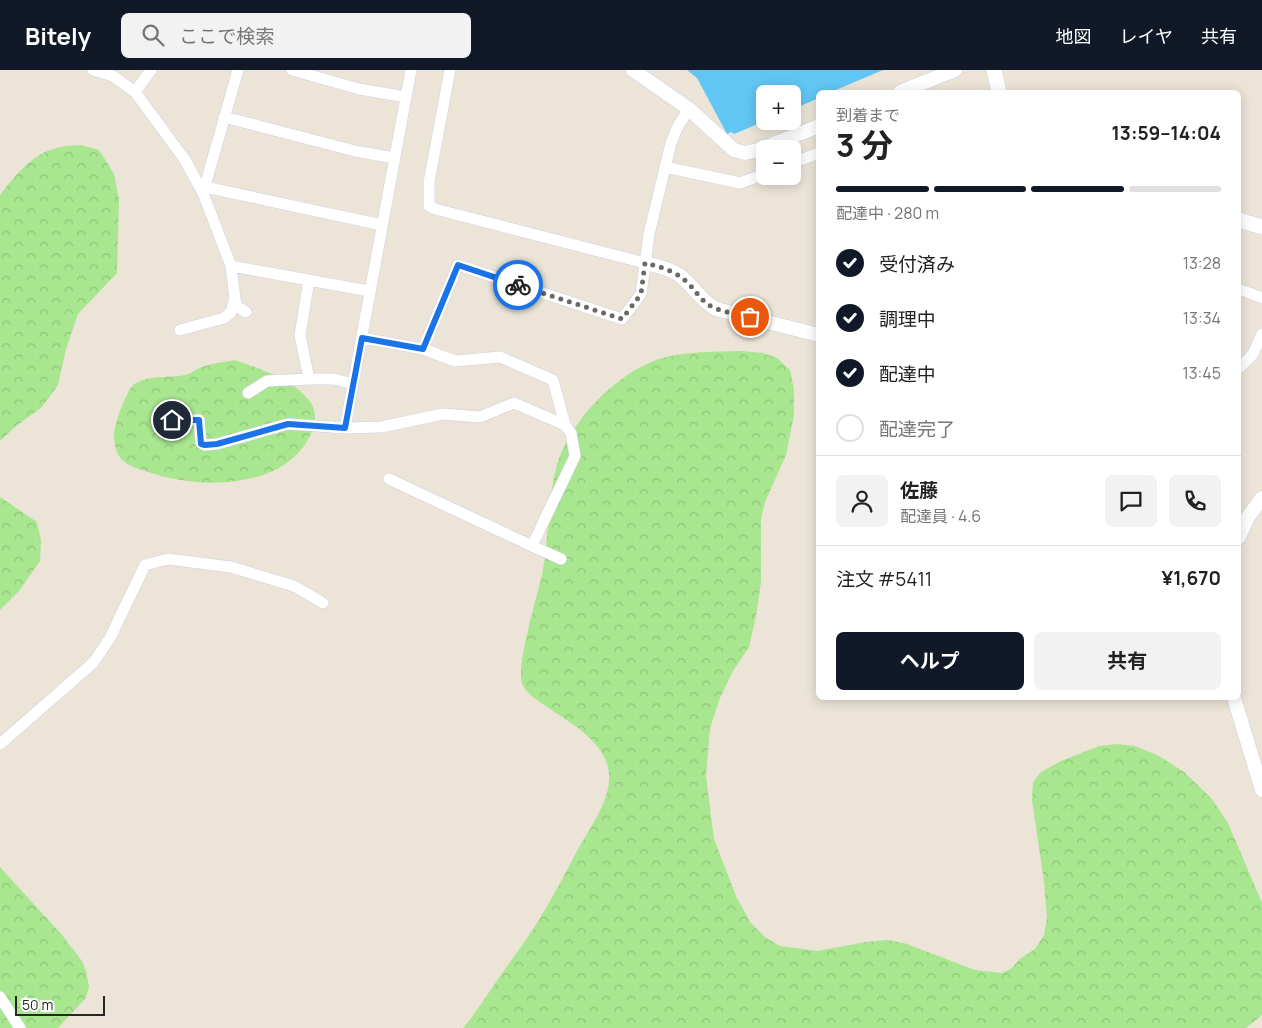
<!DOCTYPE html>
<html lang="ja">
<head>
<meta charset="utf-8">
<style>
  :root { --surface:#fff; --page:#f2f2f2; --text:#222; --muted:#767676; --line:#e0e0e0; --accent:#111827 }
  body { margin:0; font-family:Manrope,"Noto Sans JP",sans-serif; background:var(--page); color:var(--text); height:100vh; display:flex; flex-direction:column; font-size:19px; white-space:nowrap }
  * { box-sizing:border-box; margin:0 }
  p { font-size:16px; color:var(--muted) }
  .icon { flex:none; width:28px; height:28px; fill:none; stroke:currentColor; stroke-width:2; stroke-linecap:round; stroke-linejoin:round }
  .map { position:relative; flex:1; overflow:hidden }
  .details { position:absolute; left:816px; top:20px; width:425px; height:610px; display:flex; flex-direction:column; background:var(--surface); border-radius:8px; box-shadow:0 2px 12px #0003 }
  .details>* { flex:none }
  .fabs { position:absolute; left:756px; top:15px; display:grid; gap:10px }
  .fabs a { display:grid; place-items:center; width:45px; height:45px; border-radius:8px; background:var(--surface); box-shadow:0 2px 12px #0003; font-size:25px }
  .scale { position:absolute; left:15px; bottom:12px; width:90px; box-sizing:border-box; padding-left:5px; border:2px solid #272727; border-top:0; font-size:14px; line-height:18px; white-space:nowrap; color:#272727; -webkit-text-stroke:4px #fff; paint-order:stroke }
  .pin { position:absolute; display:grid; place-items:center; width:42px; height:42px; color:#fff; margin:-21px; border:2px solid #fff; border-radius:50%; box-shadow:0 1px 5px #0007 }
  .courier { position:absolute; display:grid; place-items:center; width:50px; height:50px; margin:-25px; border:4px solid #1a73e8; border-radius:50%; background:#fff; color:#222; box-shadow:0 1px 6px #0007 }
  .overview em { font-style:normal; font-weight:700 }
  .overview div { display:flex; flex-direction:column-reverse }
  .overview { display:flex; align-items:center; justify-content:space-between; height:85px; padding:0 20px }
  h1 { font-size:32px; font-weight:700; line-height:38px }
  .bar { display:grid; grid-template-columns:repeat(4,1fr); gap:8px 5px; align-content:center; height:60px; padding:0 20px }
  .bar i { height:6px; border-radius:4px; background:var(--line) }
  .bar .current { background:var(--accent) }
  .bar p { grid-column:span 4 }
  .line { display:flex; align-items:center; gap:12px; padding:0 20px; border-top:1px solid var(--line) }
  .line div { flex:1 }
  .round { display:grid; place-items:center; flex:none; width:52px; height:52px; border-radius:8px; background:var(--page) }
  ol { padding:0 20px; list-style:none }
  li { display:flex; align-items:center; gap:15px; height:55px }
  li p { margin-inline-start:auto }
  li .icon { padding:5px; border-radius:50%; background:var(--accent); color:#fff; stroke-width:4 }
  li:last-child { color:var(--muted) }
  li i { width:28px; height:28px; border:2px solid var(--line); border-radius:50% }
  .cta { display:flex; gap:10px; margin-top:auto; padding:10px 20px }
  .cta a { flex:1; height:58px; border-radius:8px; background:var(--accent); color:#fff; font-size:20px; font-weight:700; line-height:58px; text-align:center }
  .cta a+a { background:var(--page); color:var(--text) }
  header { display:flex; align-items:center; gap:30px; box-sizing:border-box; height:70px; padding:0 25px; background:var(--accent); color:#fff }
  header strong { font-size:24px }
  nav { display:flex; gap:28px; margin-inline-start:auto; font-size:18px }
  .search { width:350px; height:45px; background:var(--page); display:flex; align-items:center; gap:12px; box-sizing:border-box; padding:0 18px; border-radius:8px; color:var(--muted); font-size:19px }
  .map>svg:first-child { display:block }
  .forest { fill:url(#forest-crowns) }
  .water { fill:#62c6f5 }
  .lines { fill:none; stroke-linecap:round; stroke-linejoin:round }
  .minor-casing { stroke:#cccfe2; stroke-width:12 }
  .tertiary-casing { stroke:#cccfe2; stroke-width:15 }
  .secondary-casing { stroke:#cccfe2; stroke-width:16 }
  .minor { stroke:#fff; stroke-width:11 }
  .tertiary { stroke:#fff; stroke-width:14 }
  .secondary { stroke:#fff; stroke-width:15 }
  .done { stroke:#6c6965; stroke-width:5; stroke-dasharray:0 9 }
  .route { stroke:#1a73e8; stroke-width:6 }
</style>
</head>
<body>
<header>
<strong>Bitely</strong>
<div class="search"><svg class="icon" aria-label="search" viewBox="0 0 24 24"><circle cx="10" cy="10" r="6"/><path d="M15 15l6 6"/></svg>ここで検索</div>
<nav><a>地図</a><a>レイヤ</a><a>共有</a></nav>
</header>
<div class="map">
<svg width="1262" height="958" viewBox="0 0 1262 958">
  <defs>
    <pattern id="forest-crowns" width="20" height="18" patternUnits="userSpaceOnUse" patternTransform="scale(1.25)"><rect width="20" height="18" fill="#a8e68f"/><path d="M2 6a3 3 0 1 1 6 0M12 15a3 3 0 1 1 6 0" fill="none" stroke="#91c57b"/></pattern>
  </defs>
  <rect width="100%" height="100%" fill="#ebe4d7"/>
  <path class="forest" d="M81,75L99,80L114,104L119,130L117,203L78,244L66,279L58,315L42,337L16,356L0,371V125C16,105 33,82 61,77C67,75 74,76 81,75Z
    M741,281L763,283L777,288L790,300L794,320V345L786,385L765,432L761,449V512L756,546L749,577L733,601L720,628L710,658L706,706L714,769L736,826L750,852L766,868L780,876L817,881L866,872L887,870L904,873L975,900L1002,903L1012,898L1020,889L1035,879L1044,865L1047,848L1044,812L1032,730L1033,712L1041,702L1061,691L1099,676L1117,674L1135,676L1159,686L1184,702L1212,729L1228,753L1262,833V945L1246,958H463C475,944 484,929 494,915C508,894 524,874 537,853C552,829 565,804 578,779C589,760 608,733 609,711C612,672 567,652 540,632C533,627 525,622 522,613C516,597 537,526 542,505C549,470 547,434 556,399C568,353 616,302 662,288C687,281 716,282 741,281Z
    M235,290C260,299 291,309 308,329C316,338 317,351 312,361C290,418 205,420 155,404C143,400 126,397 119,386C115,379 114,371 114,364C115,353 127,317 136,313C151,305 169,308 185,305C191,304 196,299 202,297C212,293 225,292 235,290Z
    M0,427L37,452L41,471L40,491L19,521L0,540Z
    M0,797L62,865L82,891L86,901L89,917L85,929L58,958H0Z"/>
  <path class="water" d="M687,0H883L831,22H819V28L793,39L792,24H765V51L734,64L731,62L727,64L697,8Z"/>
  <g class="lines">
    <g class="minor-casing">
      <path id="minor" d="M93,0L113,6L135,22L185,90L203,123L231,196L369,221
        M292,0L359,19L406,27
        M450,0L429,112V136L435,139L645,193
        M135,22L151,0
        M224,47L355,81L394,88
        M792,93L819,83
        M665,97L740,113L765,104
        M205,117L382,155
        M203,123L238,0
        M231,196L236,236L246,242
        M309,210L300,265L309,309H334L353,314
        M1239,219L1262,228
        M180,260L224,248L231,242L234,230
        M362,268L423,279L458,195L622,249L641,224L649,164L671,73L678,56L689,39
        M423,279L455,291L500,287L553,310L565,355L571,363L575,386L532,476L561,489
        M1239,298L1253,284L1262,264
        M248,323L267,311L309,309
        M172,350H199L201,373L205,375L217,374L288,354L345,358L381,357L443,344L480,347L514,333L565,355
        M345,358L411,0
        M389,409L532,476
        M0,674L93,593L110,568L145,495L168,489L231,497L294,516L323,533
        M0,927L20,958"/>
    </g>
    <g class="tertiary-casing">
      <path id="tertiary" d="M633,0L689,39L734,80L745,83L758,80L819,56
        M900,22L955,0
        M645,193C656,196 669,198 679,205C693,215 700,230 716,239L819,265
        M1239,467L1248,447L1262,428
        M1234,628L1262,720"/>
    </g>
    <g class="secondary-casing">
      <path id="secondary" d="M994,0L999,22
        M1239,150L1262,157"/>
    </g>
    <use href="#minor" class="minor"/>
    <use href="#tertiary" class="tertiary"/>
    <use href="#secondary" class="secondary"/>
  </g>
  <g class="lines">
    <path class="done" d="M518,215L622,249L641,224L645,193C661,197 675,201 687,212C695,220 700,229 709,235C720,242 737,244 750,247"/>
    <path class="route" d="M172,350H199L201,374L205,375L217,374L288,354L345,358L362,268L423,279L458,195L518,215"/>
  </g>
</svg>
<div class="fabs">
<a>+</a>
<a>−</a>
</div>
<div class="scale">50 m</div>
<div class="pin" style="left:750px;top:247px;background:#ea580c"><svg class="icon" aria-label="bag" viewBox="0 0 24 24"><path d="M5 8h14l-1 12H6zM9 8a3 3 0 0 1 6 0"/></svg></div>
<div class="pin" style="left:172px;top:350px;background:#1f2937"><svg class="icon" aria-label="home" viewBox="0 0 24 24"><path d="M3 11l9-7 9 7M6 9v11h12V9"/></svg></div>
<div class="courier" style="left:518px;top:215px"><svg class="icon" aria-label="bike" viewBox="0 0 24 24"><circle cx="6" cy="16" r="4"/><circle cx="18" cy="16" r="4"/><path d="M6 16l4-8h5l3 8M10 8l3 8H6M13 5h3"/></svg></div>
<section class="details">
<div class="overview"><div><h1>3 分</h1><p>到着まで</p></div><em>13:59–14:04</em></div>
<div class="bar"><i class="current"></i><i class="current"></i><i class="current"></i><i></i><p>配達中 · 280 m</p></div>
<ol>
<li><svg class="icon" aria-label="check" viewBox="0 0 24 24"><path d="M5 12l5 5 9-10"/></svg>受付済み<p>13:28</p></li>
<li><svg class="icon" aria-label="check" viewBox="0 0 24 24"><path d="M5 12l5 5 9-10"/></svg>調理中<p>13:34</p></li>
<li><svg class="icon" aria-label="check" viewBox="0 0 24 24"><path d="M5 12l5 5 9-10"/></svg>配達中<p>13:45</p></li>
<li><i></i>配達完了</li>
</ol>
<div class="line" style="height:90px"><a class="round"><svg class="icon" aria-label="person" viewBox="0 0 24 24"><circle cx="12" cy="8" r="4"/><path d="M4 21q1-7 8-7t8 7"/></svg></a><div><b>佐藤</b><p>配達員 · 4.6</p></div><a class="round"><svg class="icon" aria-label="chat" viewBox="0 0 24 24"><path d="M4 5h16v11H9l-5 4z"/></svg></a><a class="round"><svg class="icon" aria-label="phone" viewBox="0 0 24 24"><path d="M5 4h4l2 5-3 2q2 4 5 5l2-3 5 2v4C11 20 4 13 5 4z"/></svg></a></div>
<div class="line" style="height:65px"><div>注文 #5411</div><b>¥1,670</b></div>
<div class="cta"><a>ヘルプ</a><a>共有</a></div>
</section>
</div>
</body>
</html>
